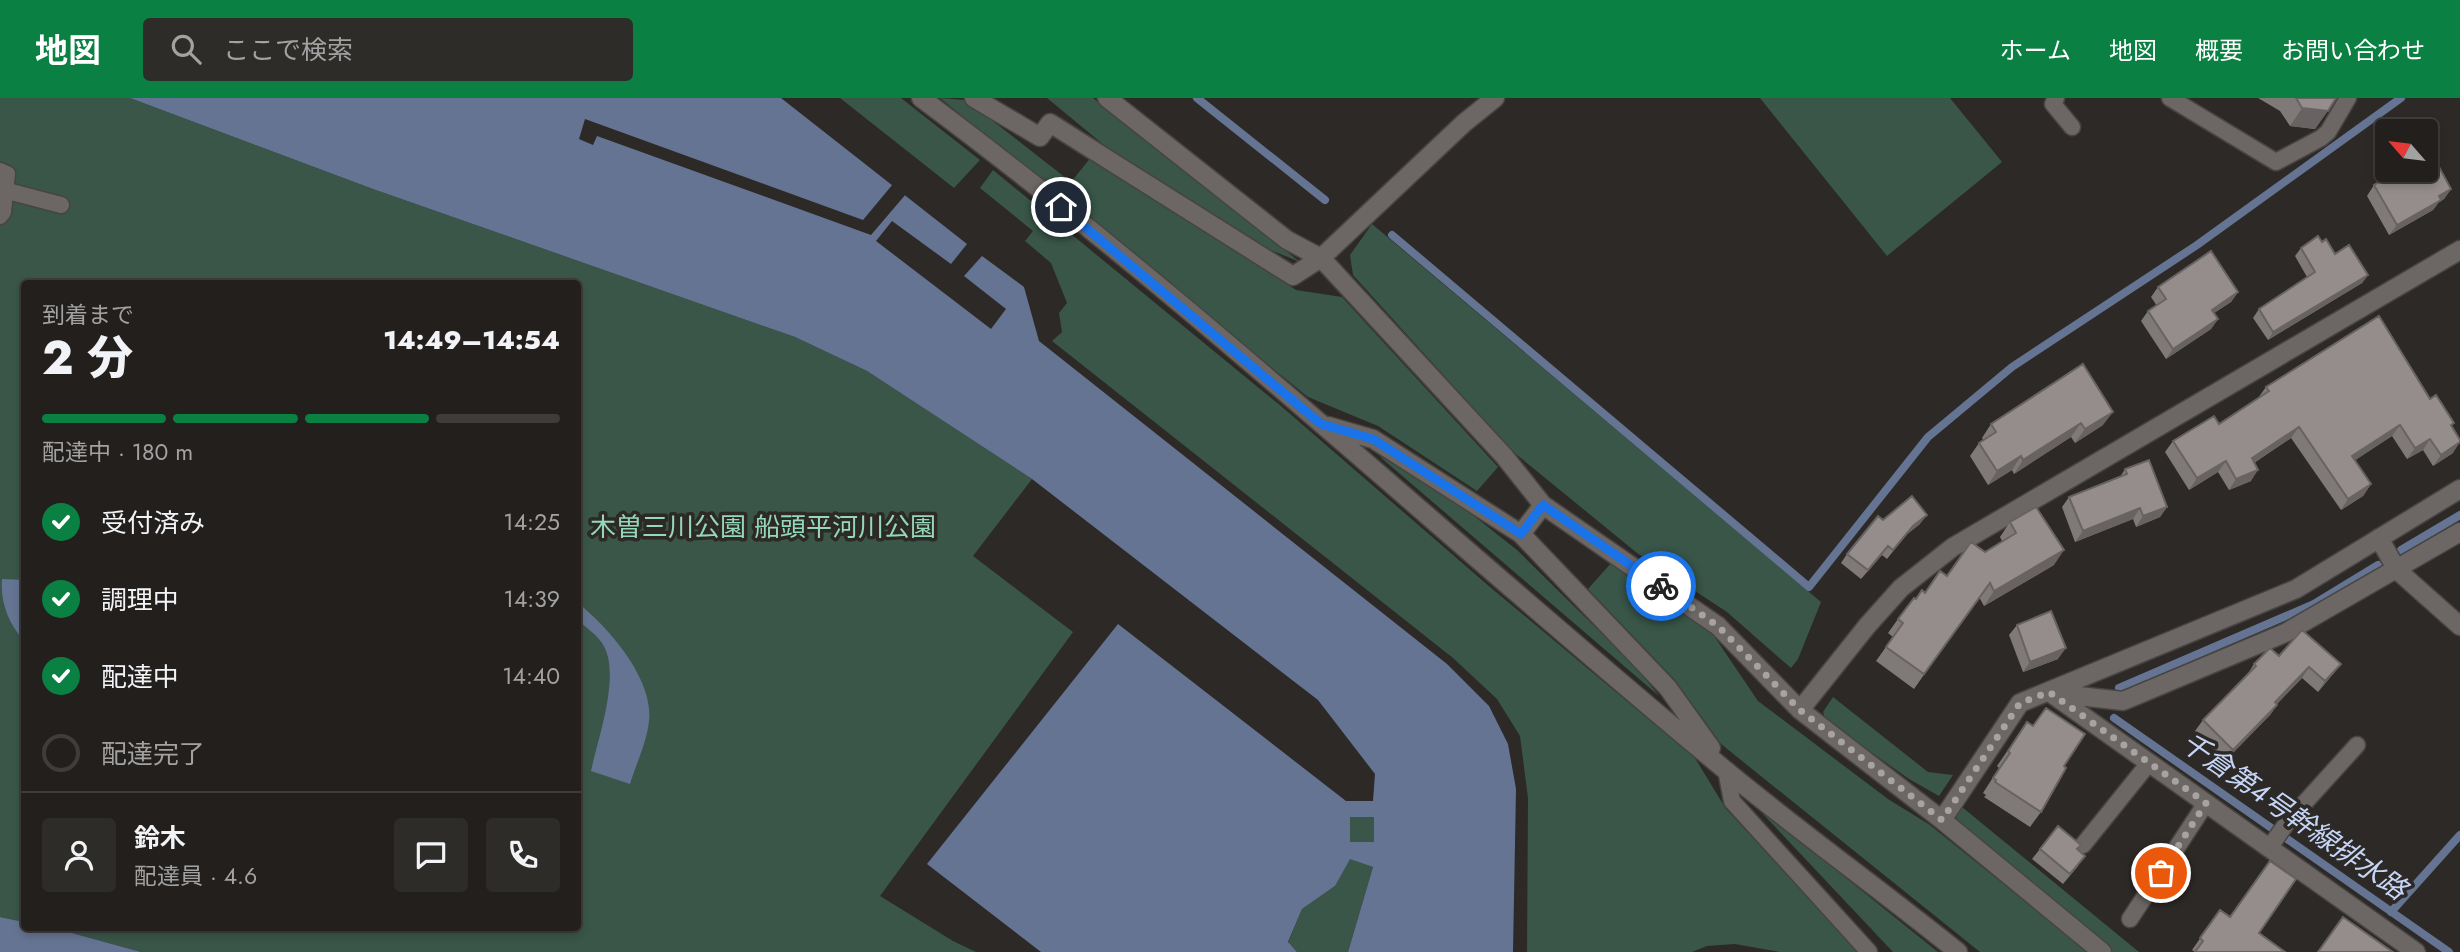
<!DOCTYPE html>
<html lang="ja">
<head>
<meta charset="utf-8">
<style>
  :root { --surface:#221f1c; --page:#2e2c29; --text:#f1f3f6; --muted:#a2a2a3; --line:#3f3d3b; --accent:#0b8043 }
  body { margin:0; font-family:Jost,"Noto Sans JP",sans-serif; background:var(--page); color:var(--text); height:100vh; display:flex; flex-direction:column; font-size:26px; white-space:nowrap }
  * { box-sizing:border-box; margin:0 }
  p { font-size:23px; color:var(--muted) }
  .icon { flex:none; width:38px; height:38px; fill:none; stroke:currentColor; stroke-width:2; stroke-linecap:round; stroke-linejoin:round }
  .map { position:relative; flex:1; overflow:hidden }
  .drawer { position:absolute; left:21px; top:182px; width:560px; height:651px; display:flex; flex-direction:column; background:var(--surface); border-radius:7px; box-shadow:0 4px 10px #0003,0 0 0 2px var(--line) }
  .drawer>* { flex:none }
  .needle { width:46px; rotate:298deg }
  .buttons { position:absolute; left:2375px; top:21px; display:grid; gap:14px }
  .buttons a { display:grid; place-items:center; width:63px; height:63px; border-radius:7px; background:var(--surface); box-shadow:0 4px 10px #0003,0 0 0 2px var(--line); font-size:35px }
  .pin { position:absolute; display:grid; place-items:center; width:60px; height:60px; color:#fff; margin:-30px; border:4px solid #fff; border-radius:50%; box-shadow:0 2px 7px #0007 }
  .courier { position:absolute; display:grid; place-items:center; width:70px; height:70px; margin:-35px; border:5px solid #1a73e8; border-radius:50%; background:#fff; color:#222; box-shadow:0 2px 9px #0007 }
  .headline em { font-style:normal; font-weight:800 }
  .headline div { display:flex; flex-direction:column-reverse }
  .headline { display:flex; align-items:center; justify-content:space-between; height:119px; padding:0 21px }
  h1 { font-size:46px; font-weight:800; line-height:52px }
  .bar { display:grid; grid-template-columns:repeat(4,1fr); gap:10px 7px; align-content:center; height:84px; padding:0 21px }
  .bar i { height:9px; border-radius:5px; background:var(--line) }
  .bar .selected { background:var(--accent) }
  .bar p { grid-column:span 4 }
  .line { display:flex; align-items:center; gap:18px; padding:0 21px; border-top:2px solid var(--line) }
  .line div { flex:1 }
  .round { display:grid; place-items:center; flex:none; width:74px; height:74px; border-radius:7px; background:var(--page) }
  ol { padding:0 21px; list-style:none }
  li { display:flex; align-items:center; gap:21px; height:77px }
  li p { margin-inline-start:auto }
  li .icon { padding:7px; border-radius:50%; background:var(--accent); color:#fff; stroke-width:4 }
  li:last-child { color:var(--muted) }
  li i { width:38px; height:38px; border:4px solid var(--line); border-radius:50% }
  header { display:flex; align-items:center; gap:42px; box-sizing:border-box; height:98px; padding:0 35px; background:var(--accent); color:#fff }
  header strong { font-size:33px }
  nav { display:flex; gap:38px; margin-inline-start:auto; font-size:24px }
  .search { width:490px; height:63px; background:var(--page); display:flex; align-items:center; gap:18px; box-sizing:border-box; padding:0 24px; border-radius:7px; color:var(--muted); font-size:26px }
  .map>svg:first-child { display:block }
  .green { fill:#395649 }
  .water { fill:#657492; fill-rule:evenodd }
  .pier { fill:#2d2926 }
  .lines { fill:none; stroke-linecap:round; stroke-linejoin:round }
  .stream { stroke:#657492; stroke-width:8 }
  .lane-casing { stroke:#474442; stroke-width:19 }
  .street-casing { stroke:#474442; stroke-width:21 }
  .lane { stroke:#6c6764; stroke-width:16 }
  .street { stroke:#6c6764; stroke-width:18 }
  .wall { fill:#7f7978 }
  .shaded-wall { fill:#686362 }
  .building { fill:#948d8c; stroke:#686362; stroke-width:2 }
  .done { stroke:#a6a3a0; stroke-width:7; stroke-dasharray:0 12.6 }
  .route { stroke:#1a73e8; stroke-width:9 }
  .labels { text-anchor:middle; dominant-baseline:central; stroke-width:7; stroke-linejoin:round; paint-order:stroke }
  .park-label { font-size:26px; fill:#94d8b9; stroke:#2d2926 }
  .water-label { font-size:28px; font-style:italic; fill:#c5d5f6; stroke:#2d2926 }
</style>
</head>
<body>
<header>
<strong>地図</strong>
<div class="search"><svg class="icon" aria-label="search" viewBox="0 0 24 24"><circle cx="10" cy="10" r="6"/><path d="M15 15l6 6"/></svg>ここで検索</div>
<nav><a>ホーム</a><a>地図</a><a>概要</a><a>お問い合わせ</a></nav>
</header>
<div class="map">
<svg width="2460" height="854" viewBox="0 0 2460 854">
  <rect width="100%" height="100%" fill="#2d2926"/>
  <path class="green" d="M0,0H130L373,91L795,239L867,273L1032,381L973,458L1073,534L880,798L953,843L976,854H141L54,830H578V186H24V824L0,819Z
    M840,0H901L980,62L954,90Z
    M940,0L966,2L1071,84L1092,58L1296,192L1342,199L1498,369L1477,393L1378,328L1308,299Z
    M1047,0H1093L1300,164L1258,147L1110,52Z
    M1760,0H1950L2002,64L1887,158Z
    M993,72L1281,308L1490,489L1695,660L1726,711L1859,854H1780L1735,846L1707,848L1692,854H1527L1528,700L1520,638L1497,601L1453,560L1052,243L1062,234L1059,215L1067,205L1051,165L1025,143L1033,133L980,90Z
    M1372,126L1821,504L1798,561L1791,570L1727,514L1637,455L1511,352L1353,177L1350,157Z
    M1379,358L1440,391L1517,452L1637,570L1659,598Z
    M1612,464L1710,532L1758,603L1888,701L1930,727L2088,854H1980L1721,646L1675,582L1588,491Z
    M1833,599L1928,674L1953,677L1939,698L1909,681L1868,652L1855,647L1826,623L1823,614Z
    M1962,709L2139,854H2111L1958,728L1956,717Z
    M1764,714L1938,854H1893L1763,716Z
    M1350,719H1374L1375,744H1349Z
    M1349,760L1373,769L1348,854H1297L1288,845L1302,811L1335,788Z"/>
  <path class="water" d="M130,0H781L967,146L951,166L892,123L876,143L991,231L1006,211L964,178L982,158L1024,189L1039,243L1447,566L1489,608L1508,646L1516,691L1513,854H1348L1373,769L1350,761L1335,788L1302,811L1288,844L1297,854H1041L927,766L1118,526L1346,703H1373L1375,676L1318,602L1032,381L867,273L795,239L373,91ZM1350,719H1374V744H1350Z
    M2,481L24,482V543C9,526 0,505 2,481Z
    M578,505C608,529 654,581 649,623C647,644 636,666 630,686L591,673C598,640 622,574 602,545C596,536 585,529 578,522Z
    M0,819L24,824V830H54L141,854H0Z"/>
  <path class="pier" d="M585,21L863,122L893,86L906,96L871,137L597,38L593,47L579,41Z"/>
  <g class="lines">
    <path class="stream" d="M1197,0L1325,102
      M1392,137L1809,489L1928,339L2012,269L2197,147L2401,0
      M2401,452L2460,417
      M2119,590L2314,506L2378,467
      M2114,620L2449,854
      M2391,814L2460,737"/>
    <g class="lane-casing">
      <path id="lane" d="M2056,0L2053,6L2072,29
        M2170,0L2276,64L2321,40L2328,34L2348,0
        M0,73L7,76L3,114L0,118
        M0,91L61,107
        M1726,672L1732,703L1869,854
        M2083,747L2149,665
        M2269,750L2289,722L2357,647
        M2130,821L2206,705"/>
    </g>
    <g class="street-casing">
      <path id="street" d="M921,0C1201,208 1455,449 1724,671C1800,734 1881,792 1958,854
        M974,0L1040,39L1050,25L1293,178L1321,160L1287,142L1107,0
        M1328,328L1373,341L1521,436L1543,407L1504,358L1321,160L1464,25L1495,0
        M1543,407L1718,528L1800,612L1942,722L2102,854
        M1521,436L1668,590L1711,650
        M2379,440L2397,472L2460,528
        M2052,595L2123,603L2285,535L2460,434
        M2052,596L2416,854
        M1800,612L1867,528L1901,490L1953,449L2460,152
        M1942,722L2020,605L2296,491L2460,391"/>
    </g>
    <use href="#lane" class="lane"/>
    <use href="#street" class="street"/>
  </g>
  <path class="wall" d="M2258,0H2336L2315,31L2290,28L2280,13Z
    M2374,87L2451,91L2444,101L2439,104L2433,112L2389,137L2367,98Z
    M2322,144L2335,156L2368,177L2362,185L2268,242L2253,220L2259,211L2307,179L2295,158L2301,150Z
    M2158,189L2238,194L2231,204L2214,215L2218,221L2211,231L2166,261L2141,223L2148,213L2157,208L2151,199Z
    M2083,266L2103,327L2075,345L2071,339L2014,376L2012,372L1988,387L1970,358L1979,345L1983,342L1982,340L1991,326Z
    M2266,289L2430,301L2452,329L2453,355L2433,368L2423,352L2407,361L2392,338L2355,362L2371,386L2363,398L2341,412L2291,340L2254,365L2251,383L2229,392L2218,374L2189,392L2165,354L2173,343L2219,326L2258,300Z
    M2125,371L2167,409L2160,419L2136,429L2133,421L2075,444L2062,409L2069,399L2120,379Z
    M1883,422L1920,426L1906,437L1887,461L1882,457L1861,481L1841,465L1847,456Z
    M2010,424L2054,467L1984,508L1979,499L1914,591L1876,563L1893,539L1888,535L1898,521L1916,501L1985,454L2002,443L2000,439Z
    M2017,527L2058,561L2023,574L2009,537Z
    M2279,558L2341,566L2333,576L2318,594L2302,580L2277,606V607L2270,617L2225,663L2195,633L2203,622L2247,577L2254,566Z
    M2027,624L2064,668L2041,714L2030,729L1984,699L1986,697L1983,695L1999,670L1997,668Z
    M2081,747L2078,752V768L2063,786L2032,761L2040,751Z
    M2220,812L2259,835L2195,854L2192,852Z"/>
  <path class="shaded-wall" d="M2302,10L2328,13L2315,31L2290,28Z
    M2451,91L2444,101L2439,104L2433,112L2389,137L2397,127L2439,98Z
    M2368,177L2362,185L2268,242L2273,234Z
    M2238,194L2231,204L2205,221L2212,212Z
    M2218,221L2211,231L2166,261L2173,251Z
    M2113,314L2103,327L2075,345L2085,331Z
    M2081,325L2071,339L2014,376L2023,362Z
    M2400,327L2392,338L2345,369L2352,358Z
    M2299,329L2291,340L2244,371L2252,360Z
    M2430,341L2423,352L2407,361L2415,350Z
    M2460,344L2453,355L2433,368L2441,357Z
    M2021,358L2012,372L1988,387L1997,373Z
    M2226,363L2218,374L2189,392L2197,380Z
    M2258,372L2251,383L2229,392L2236,381Z
    M2371,386L2363,398L2341,412L2348,401Z
    M2167,409L2160,419L2136,429L2143,418Z
    M2140,410L2133,421L2075,444L2083,433Z
    M1927,417L1920,426L1906,437L1887,461L1913,428Z
    M2064,452L2054,467L1984,508L1994,493Z
    M2066,550L2058,561L2023,574L2030,564Z
    M2341,566L2333,576L2318,594L2325,583Z
    M2309,569L2302,580L2268,615L2275,604Z
    M2277,607L2270,617L2225,663L2233,652Z"/>
  <path class="building" d="M2296,0H2336L2328,13L2302,10Z
    M2431,54L2451,91L2439,98L2441,102L2397,127L2374,87L2401,72H2426V57Z
    M2318,138L2322,144L2326,141L2335,156L2349,147L2368,177L2273,234L2259,211L2315,174L2301,150Z
    M2211,153L2238,194L2212,212L2218,221L2173,251L2148,213L2166,201L2158,189Z
    M2379,218L2430,301L2436,297L2454,325L2451,327L2460,342V344L2441,357L2430,341L2415,350L2400,327L2352,358L2371,386L2348,401L2299,329L2252,360L2258,372L2236,381L2226,363L2197,380L2173,343L2214,318L2219,326L2269,293L2266,289Z
    M2083,266L2113,314L2085,331L2081,325L2023,362L2021,358L1997,373L1979,345L1996,334L1991,326Z
    M2149,362L2167,409L2143,418L2140,410L2083,433L2069,399L2127,376L2125,371Z
    M1912,398L1927,417L1913,428L1893,452L1888,448L1868,472L1847,456L1878,418L1883,422Z
    M2036,409L2064,452L1994,493L1990,485L1924,576L1886,549L1903,525L1898,521L1914,500L1916,501L1922,492L1925,495L1940,473L1947,478L1971,444L1985,454L2016,435L2010,424Z
    M2051,513L2066,550L2030,564L2017,527Z
    M2302,532L2341,566L2325,583L2309,569L2275,604L2277,607L2233,652L2203,622L2256,568L2254,566L2270,550L2279,558Z
    M2046,610L2085,636L2064,668L2066,670L2041,714L1995,684L1996,682L1993,680L2010,655L2008,653L2027,624L2033,628Z
    M2058,728L2081,747L2077,751L2085,758L2070,776L2040,751Z
    M2270,763L2296,781L2259,835L2285,854H2195L2203,843L2200,840L2220,812L2230,819Z
    M2343,819L2393,854H2318Z"/>
  <g class="lines">
    <path class="done" d="M1661,488L1718,528L1800,612L1942,722L2020,605L2049,594L2206,705L2161,775"/>
    <path class="route" d="M1061,109L1321,326L1373,341L1521,436L1543,407L1661,488"/>
  </g>
  <g class="labels">
    <g class="park-label">
      <text x="763" y="429">木曽三川公園 船頭平河川公園</text>
    </g>
    <g class="water-label">
      <text transform="translate(2294 718) rotate(35)">千倉第4号幹線排水路</text>
    </g>
  </g>
</svg>
<div class="buttons">
<a><svg class="needle" viewBox="-14 -14 28 28"><path d="M0-13l5 13h-10z" fill="#e53935"/><path d="M0 13l5-13h-10z" fill="#a2a2a3"/></svg></a>
</div>
<div class="pin" style="left:2161px;top:775px;background:#ea580c"><svg class="icon" aria-label="bag" viewBox="0 0 24 24"><path d="M5 8h14l-1 12H6zM9 8a3 3 0 0 1 6 0"/></svg></div>
<div class="pin" style="left:1061px;top:109px;background:#1f2937"><svg class="icon" aria-label="home" viewBox="0 0 24 24"><path d="M3 11l9-7 9 7M6 9v11h12V9"/></svg></div>
<div class="courier" style="left:1661px;top:488px"><svg class="icon" aria-label="bike" viewBox="0 0 24 24"><circle cx="6" cy="16" r="4"/><circle cx="18" cy="16" r="4"/><path d="M6 16l4-8h5l3 8M10 8l3 8H6M13 5h3"/></svg></div>
<section class="drawer">
<div class="headline"><div><h1>2 分</h1><p>到着まで</p></div><em>14:49–14:54</em></div>
<div class="bar"><i class="selected"></i><i class="selected"></i><i class="selected"></i><i></i><p>配達中 · 180 m</p></div>
<ol>
<li><svg class="icon" aria-label="check" viewBox="0 0 24 24"><path d="M5 12l5 5 9-10"/></svg>受付済み<p>14:25</p></li>
<li><svg class="icon" aria-label="check" viewBox="0 0 24 24"><path d="M5 12l5 5 9-10"/></svg>調理中<p>14:39</p></li>
<li><svg class="icon" aria-label="check" viewBox="0 0 24 24"><path d="M5 12l5 5 9-10"/></svg>配達中<p>14:40</p></li>
<li><i></i>配達完了</li>
</ol>
<div class="line" style="height:126px"><a class="round"><svg class="icon" aria-label="person" viewBox="0 0 24 24"><circle cx="12" cy="8" r="4"/><path d="M4 21q1-7 8-7t8 7"/></svg></a><div><b>鈴木</b><p>配達員 · 4.6</p></div><a class="round"><svg class="icon" aria-label="chat" viewBox="0 0 24 24"><path d="M4 5h16v11H9l-5 4z"/></svg></a><a class="round"><svg class="icon" aria-label="phone" viewBox="0 0 24 24"><path d="M5 4h4l2 5-3 2q2 4 5 5l2-3 5 2v4C11 20 4 13 5 4z"/></svg></a></div>
</section>
</div>
</body>
</html>
